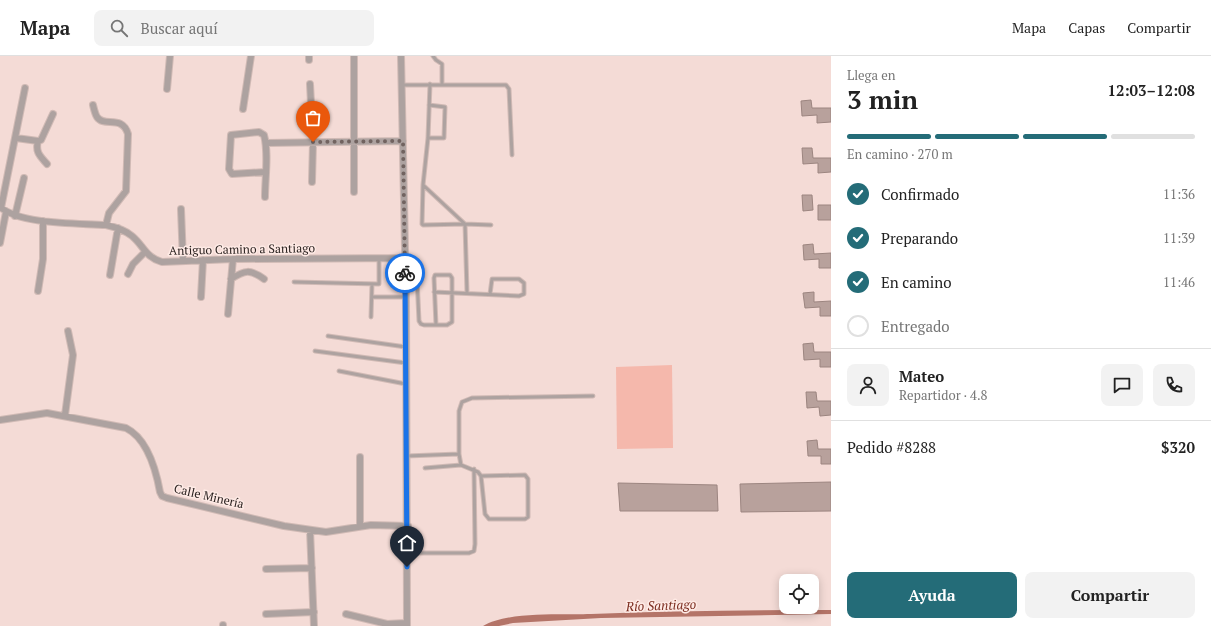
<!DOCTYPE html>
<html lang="es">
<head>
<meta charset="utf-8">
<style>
  :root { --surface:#fff; --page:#f2f2f2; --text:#222; --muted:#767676; --line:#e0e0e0; --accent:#246c78 }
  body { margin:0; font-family:"PT Serif",serif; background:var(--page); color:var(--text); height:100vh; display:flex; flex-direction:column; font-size:15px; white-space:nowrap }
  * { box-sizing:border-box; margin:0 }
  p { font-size:13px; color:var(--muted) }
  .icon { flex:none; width:22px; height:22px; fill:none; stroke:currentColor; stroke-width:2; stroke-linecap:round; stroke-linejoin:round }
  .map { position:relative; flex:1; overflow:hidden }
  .side { display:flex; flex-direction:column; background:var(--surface); width:380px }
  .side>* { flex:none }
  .buttons { position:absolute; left:779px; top:518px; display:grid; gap:8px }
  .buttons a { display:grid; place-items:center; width:40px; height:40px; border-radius:8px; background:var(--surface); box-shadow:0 2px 10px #0003; font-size:20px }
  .pin { position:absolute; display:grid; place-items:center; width:34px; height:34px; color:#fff; margin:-41px -17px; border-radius:50% 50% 50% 0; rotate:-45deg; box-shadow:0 0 4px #0007 }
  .pin .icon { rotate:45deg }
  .courier { position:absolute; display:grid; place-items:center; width:40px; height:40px; margin:-20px; border:3px solid #1a73e8; border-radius:50%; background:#fff; color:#222; box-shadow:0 1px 5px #0007 }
  .head em { font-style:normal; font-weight:800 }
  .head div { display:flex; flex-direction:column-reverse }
  .head { display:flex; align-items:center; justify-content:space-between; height:68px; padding:0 16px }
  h1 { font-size:26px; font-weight:800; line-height:30px }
  .bar { display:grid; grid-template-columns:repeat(4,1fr); gap:6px 4px; align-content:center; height:48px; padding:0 16px }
  .bar i { height:5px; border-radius:3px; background:var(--line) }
  .bar .current { background:var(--accent) }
  .bar p { grid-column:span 4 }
  .line { display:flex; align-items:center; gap:10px; padding:0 16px; border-top:1px solid var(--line) }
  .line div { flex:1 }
  .round { display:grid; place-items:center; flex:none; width:42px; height:42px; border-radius:8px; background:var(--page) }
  ol { padding:0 16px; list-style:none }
  li { display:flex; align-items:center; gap:12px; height:44px }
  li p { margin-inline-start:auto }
  li .icon { padding:4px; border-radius:50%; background:var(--accent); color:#fff; stroke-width:4 }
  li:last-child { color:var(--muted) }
  li i { width:22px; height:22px; border:2px solid var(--line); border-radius:50% }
  .primary-button { display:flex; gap:8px; margin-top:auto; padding:8px 16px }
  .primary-button a { flex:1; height:46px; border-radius:8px; background:var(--accent); color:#fff; font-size:16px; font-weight:800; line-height:46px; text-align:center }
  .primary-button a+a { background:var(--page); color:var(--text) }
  header { display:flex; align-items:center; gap:24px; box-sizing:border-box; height:56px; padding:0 20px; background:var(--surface); border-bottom:1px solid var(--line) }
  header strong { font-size:19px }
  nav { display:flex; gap:22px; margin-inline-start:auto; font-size:14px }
  .search { width:280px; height:36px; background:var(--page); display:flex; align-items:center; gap:10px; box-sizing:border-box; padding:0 14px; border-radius:8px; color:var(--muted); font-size:15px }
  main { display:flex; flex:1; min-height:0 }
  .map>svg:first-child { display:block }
  .green { fill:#f5b8ac }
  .water { fill:#b47468 }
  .building { fill:#b8a19c; stroke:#9c8580 }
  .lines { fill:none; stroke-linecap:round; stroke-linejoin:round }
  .lane-casing { stroke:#d0bab5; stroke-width:5 }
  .street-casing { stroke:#d0bab5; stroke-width:8 }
  .lane { stroke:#ada2a0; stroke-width:3 }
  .street { stroke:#ada2a0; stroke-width:6 }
  .done { stroke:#716360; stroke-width:4; stroke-dasharray:0 7.2 }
  .route { stroke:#1a73e8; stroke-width:5 }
  .labels { text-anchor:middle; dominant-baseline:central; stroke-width:3; stroke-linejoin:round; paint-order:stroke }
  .street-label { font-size:12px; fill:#2b2220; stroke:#feeae5 }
  .water-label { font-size:13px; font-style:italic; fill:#7c2d20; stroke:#feeae5 }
</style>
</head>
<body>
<header>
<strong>Mapa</strong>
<div class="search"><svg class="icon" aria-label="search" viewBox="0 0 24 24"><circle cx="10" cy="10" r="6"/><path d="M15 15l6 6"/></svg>Buscar aquí</div>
<nav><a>Mapa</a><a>Capas</a><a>Compartir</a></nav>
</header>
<main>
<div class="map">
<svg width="831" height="570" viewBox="0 0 831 570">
  <rect width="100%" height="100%" fill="#f4dbd6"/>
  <path class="green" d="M672,309L673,392L617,393L616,311Z"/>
  <path class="water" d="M831,554V558L601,562L513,567L499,570H483C508,555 562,559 591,558C671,555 751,554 831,554Z"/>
  <path class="building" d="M811,44L812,52H831V66L817,67V59L802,60L801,45Z
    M802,92H812L813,102H831V116L818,117V107L803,108Z
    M802,139H812L813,154L803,155Z
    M818,149H831V164H818Z
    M813,188L814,198L831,197V212H819V203L804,204L803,189Z
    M814,236V246L831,245V260H820V251L805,252L803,237Z
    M813,287L814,296H831V311H820V303L804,304L803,288Z
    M806,336H816L817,345H831V359L820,360L819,351L807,352Z
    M817,384L818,393H831V408H821V400H808L807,385Z
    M831,426V455L741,456L740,428Z
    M618,427L717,429L718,455H620Z"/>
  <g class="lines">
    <g class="lane-casing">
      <path id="lane" d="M433,0L436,4L442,8V28
        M430,28L428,82L423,129L465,168L491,169
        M402,29H506L509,33L512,99
        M428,82H444L445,51L429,49
        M423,129L422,168L423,169L465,168L467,236
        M406,221L417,222L419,265L421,268L424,269H447L452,266V222L450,219H435L434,222L436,269
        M294,226L379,228V203
        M434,236L519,240L524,238V227L519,223H492L490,238
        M372,241H406
        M371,261L372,228
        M328,280L406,291
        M315,295L406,307
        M339,315L406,328
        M406,400L459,398V355L462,346L472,342L593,340
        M461,409L478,416L481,420L485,458L489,463H525L528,461V423L525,419L481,420
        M425,412L461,409L459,398
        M407,497H469L474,495L475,488L474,413"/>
    </g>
    <g class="street-casing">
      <path id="street" d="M354,0V136
        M401,0L406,241L407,570
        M309,4V0
        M310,28L313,86L312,126
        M167,33L170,0
        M93,49C94,53 95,58 97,61C104,72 122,58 128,78L126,135L109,157L106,169
        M243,53L251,0
        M16,82L38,85L41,84L53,58
        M38,85C35,96 40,100 47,108
        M266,87L403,85
        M265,141C265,121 269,98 264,79L259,76L231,79L229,113L232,118L266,116
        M0,151C22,169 77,167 106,169C115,171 125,174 132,180C144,190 145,201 162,206L233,203L404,202
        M1,152L25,32
        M181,153L183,205
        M15,160L24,122
        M0,187L6,156
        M128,218L133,208L145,196
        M110,219L118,172
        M231,223C245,214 250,213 264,223
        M38,235L43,203V165
        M201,241L203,204
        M228,258L233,203
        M65,359L73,299L68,275
        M0,364L47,357L126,372C148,383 156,414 160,436L162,440L167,442L284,470L326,476L371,469L408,470
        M360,401V470
        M310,474L314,570
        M266,513L312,512
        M266,558L314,556
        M346,558L387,568L406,567
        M223,570V569"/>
    </g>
    <use href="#lane" class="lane"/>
    <use href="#street" class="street"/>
  </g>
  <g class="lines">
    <path class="done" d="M313,86L403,85L405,217"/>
    <path class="route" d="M405,217L407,511"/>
  </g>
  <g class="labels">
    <g class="street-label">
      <text transform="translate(242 193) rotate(-1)">Antiguo Camino a Santiago</text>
      <text transform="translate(209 440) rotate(13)">Calle Minería</text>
    </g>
    <g class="water-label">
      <text transform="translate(661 549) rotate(-2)">Río Santiago</text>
    </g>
  </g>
</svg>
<div class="buttons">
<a><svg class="icon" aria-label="locate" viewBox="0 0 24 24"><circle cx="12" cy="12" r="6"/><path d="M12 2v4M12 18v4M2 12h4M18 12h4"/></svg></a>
</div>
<div class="pin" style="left:313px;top:86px;background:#ea580c"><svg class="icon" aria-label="bag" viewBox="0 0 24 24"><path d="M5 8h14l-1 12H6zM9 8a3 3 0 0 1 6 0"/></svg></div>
<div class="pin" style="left:407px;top:511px;background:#1f2937"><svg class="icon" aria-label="home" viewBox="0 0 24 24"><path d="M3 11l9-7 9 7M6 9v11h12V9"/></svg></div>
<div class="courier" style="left:405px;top:217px"><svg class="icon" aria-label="bike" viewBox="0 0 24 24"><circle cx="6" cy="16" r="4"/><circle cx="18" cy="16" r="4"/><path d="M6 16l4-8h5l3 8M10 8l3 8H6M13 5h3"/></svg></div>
</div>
<section class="side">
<div class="head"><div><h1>3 min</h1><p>Llega en</p></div><em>12:03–12:08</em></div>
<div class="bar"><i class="current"></i><i class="current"></i><i class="current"></i><i></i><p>En camino · 270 m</p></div>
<ol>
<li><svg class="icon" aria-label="check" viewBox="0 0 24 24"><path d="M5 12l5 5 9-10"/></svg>Confirmado<p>11:36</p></li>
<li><svg class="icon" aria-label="check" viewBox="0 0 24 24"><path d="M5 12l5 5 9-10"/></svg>Preparando<p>11:39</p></li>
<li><svg class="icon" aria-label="check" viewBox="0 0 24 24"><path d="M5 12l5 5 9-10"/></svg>En camino<p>11:46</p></li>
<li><i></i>Entregado</li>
</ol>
<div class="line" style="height:72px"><a class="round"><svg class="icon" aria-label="person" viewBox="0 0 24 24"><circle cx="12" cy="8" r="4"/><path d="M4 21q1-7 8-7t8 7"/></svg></a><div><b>Mateo</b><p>Repartidor · 4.8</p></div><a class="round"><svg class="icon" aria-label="chat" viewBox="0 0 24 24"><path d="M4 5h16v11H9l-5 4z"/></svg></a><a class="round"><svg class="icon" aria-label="phone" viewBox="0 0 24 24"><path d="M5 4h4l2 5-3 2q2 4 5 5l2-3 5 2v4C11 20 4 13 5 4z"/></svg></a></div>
<div class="line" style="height:52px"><div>Pedido #8288</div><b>$320</b></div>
<div class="primary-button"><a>Ayuda</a><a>Compartir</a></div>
</section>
</main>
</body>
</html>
